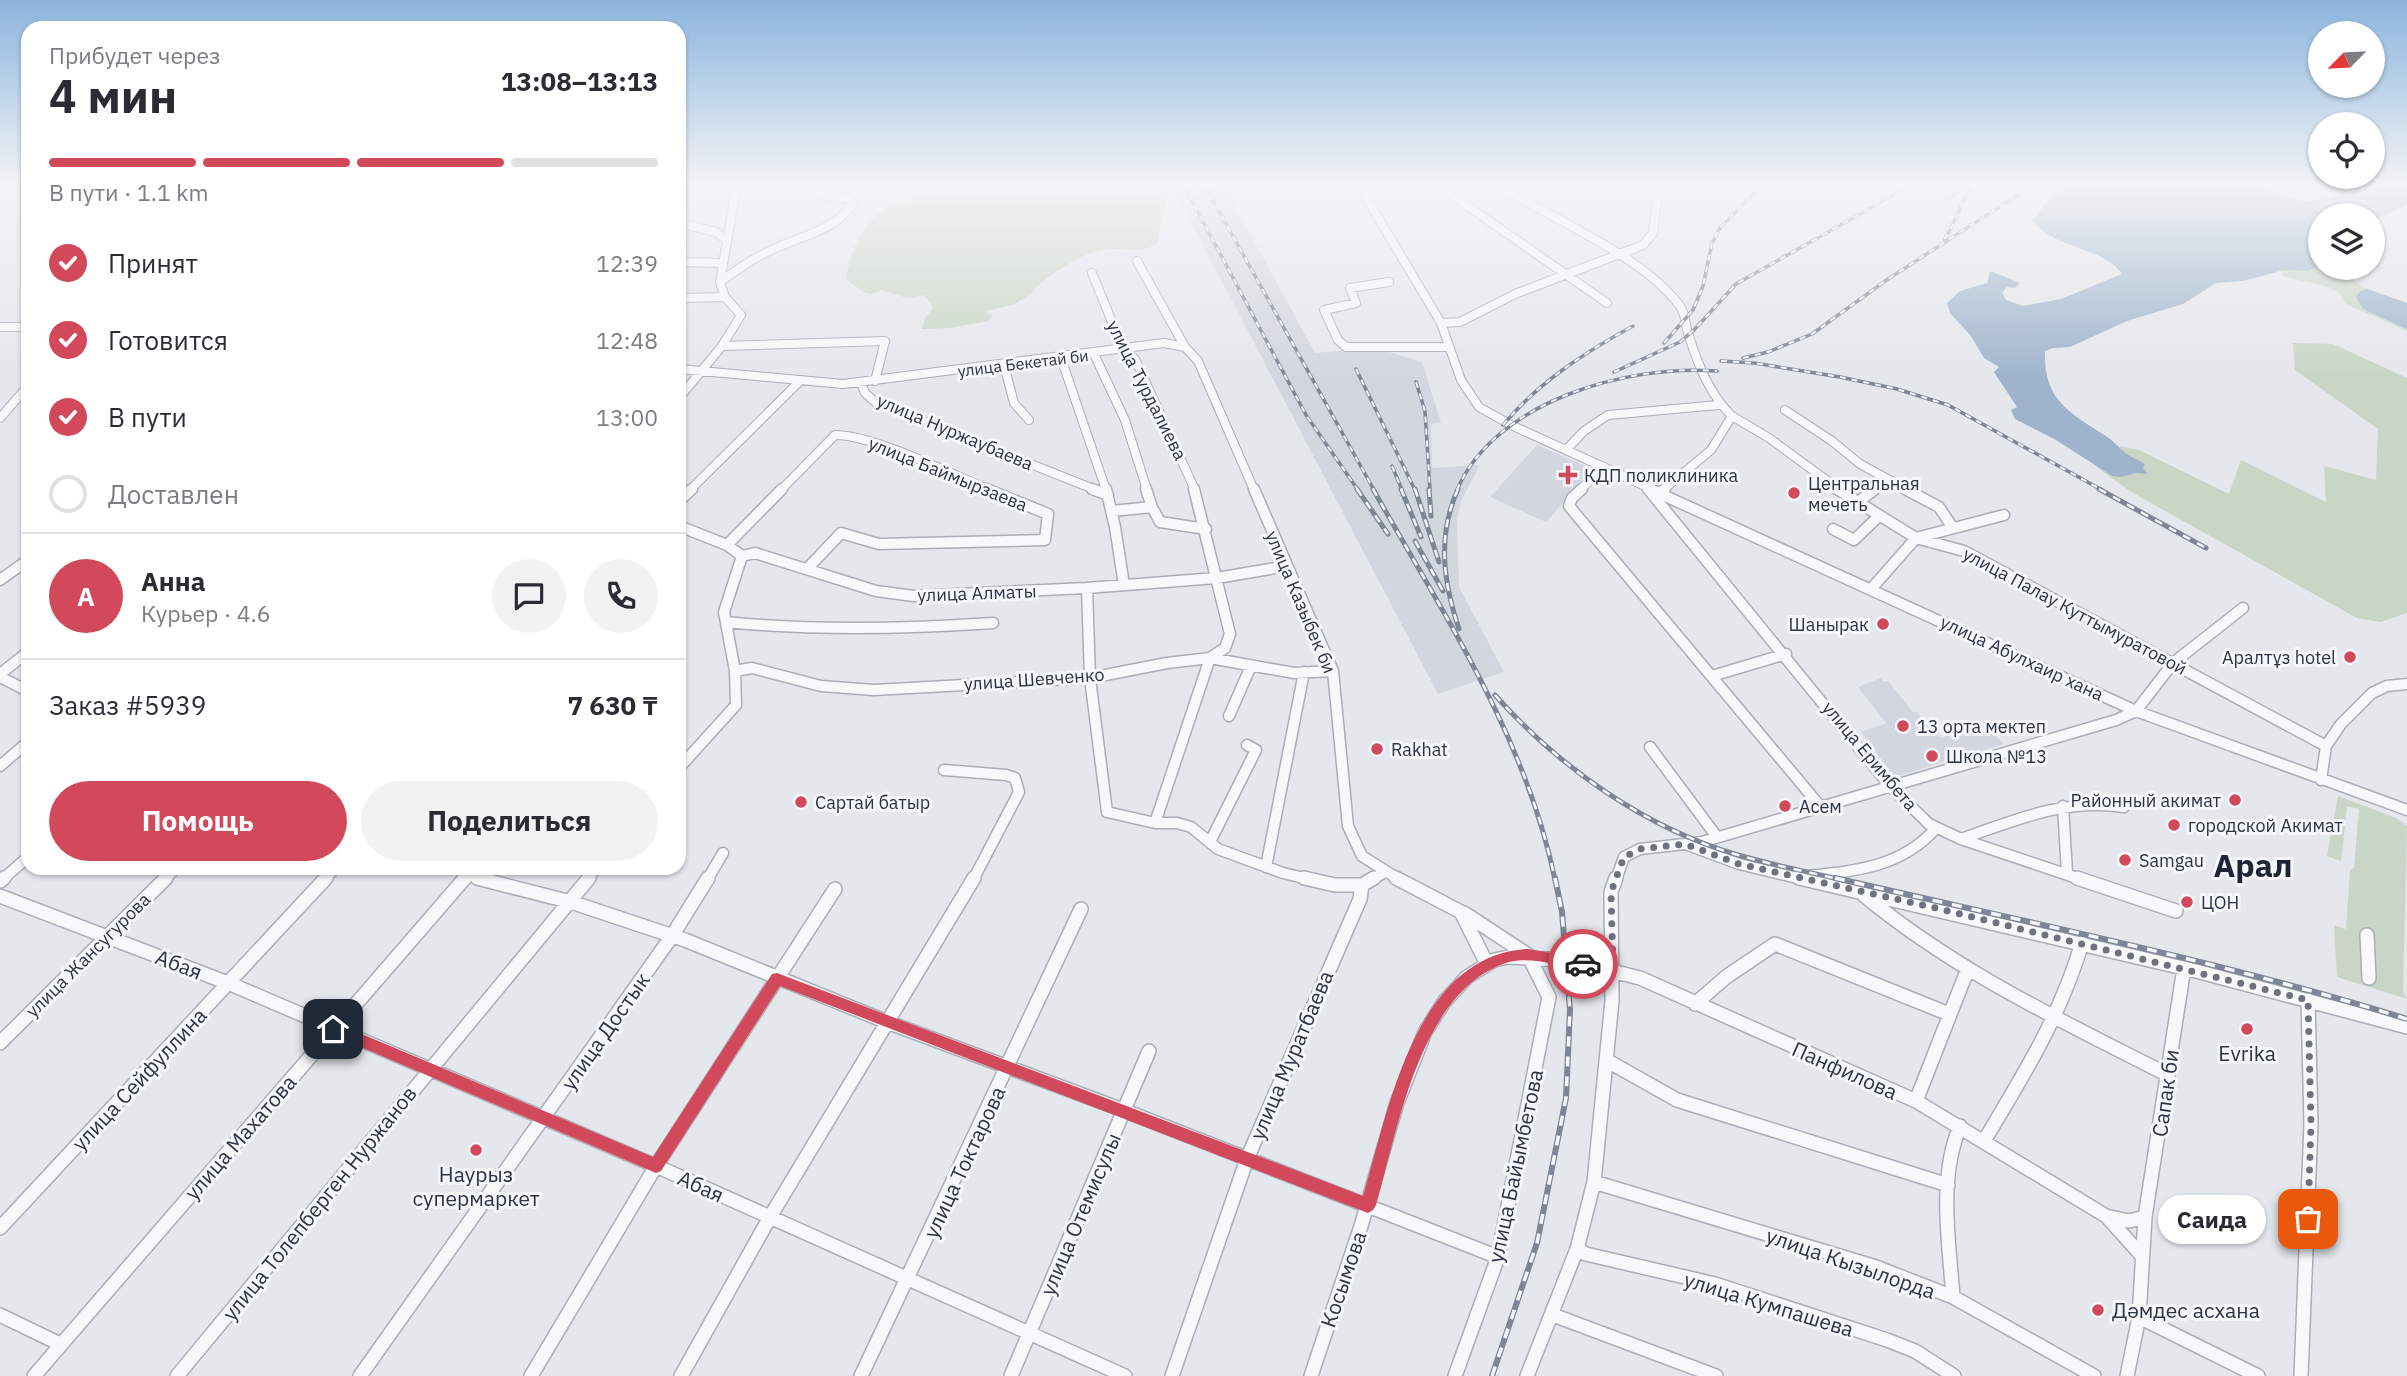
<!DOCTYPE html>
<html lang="ru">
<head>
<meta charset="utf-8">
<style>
  :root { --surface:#fff; --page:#f2f2f3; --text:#2b2b33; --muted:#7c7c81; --line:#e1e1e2; --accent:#d1495b }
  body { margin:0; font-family:"IBM Plex Sans",sans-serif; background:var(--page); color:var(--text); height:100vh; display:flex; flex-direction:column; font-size:26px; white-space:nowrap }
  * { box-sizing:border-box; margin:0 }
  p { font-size:23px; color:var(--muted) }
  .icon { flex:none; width:38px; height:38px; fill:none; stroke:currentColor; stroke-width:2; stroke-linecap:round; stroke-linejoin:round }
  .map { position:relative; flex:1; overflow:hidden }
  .sheet { position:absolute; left:21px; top:21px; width:665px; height:854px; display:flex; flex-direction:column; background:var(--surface); border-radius:21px; box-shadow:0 2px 5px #0004 }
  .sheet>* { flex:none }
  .needle { width:46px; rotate:246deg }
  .controls { position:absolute; left:2308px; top:21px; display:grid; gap:14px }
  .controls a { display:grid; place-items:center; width:77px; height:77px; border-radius:50%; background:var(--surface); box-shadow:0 2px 5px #0004; font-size:35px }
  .pin { position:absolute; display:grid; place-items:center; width:60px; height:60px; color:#fff; margin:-30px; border-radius:14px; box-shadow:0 4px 10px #0006 }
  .courier { position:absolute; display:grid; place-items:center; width:70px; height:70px; margin:-35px; border:5px solid #d1495b; border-radius:50%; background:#fff; color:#222; box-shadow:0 2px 9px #0007 }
  .bubble { position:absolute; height:49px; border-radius:24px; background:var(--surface); box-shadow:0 2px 5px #0004; font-size:23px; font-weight:800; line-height:49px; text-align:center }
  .head em { font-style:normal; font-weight:800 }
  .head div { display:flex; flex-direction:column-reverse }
  .head { display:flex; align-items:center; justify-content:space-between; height:119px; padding:0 28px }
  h1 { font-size:46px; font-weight:800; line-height:52px }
  .bar { display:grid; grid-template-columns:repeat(4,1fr); gap:10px 7px; align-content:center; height:84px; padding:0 28px }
  .bar i { height:9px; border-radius:5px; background:var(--line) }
  .bar .selected { background:var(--accent) }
  .bar p { grid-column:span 4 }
  .line { display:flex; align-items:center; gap:18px; padding:0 28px; border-top:2px solid var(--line) }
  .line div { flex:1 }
  .round { display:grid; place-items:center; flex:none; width:74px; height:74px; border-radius:37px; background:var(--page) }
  ol { padding:0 28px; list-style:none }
  li { display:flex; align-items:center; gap:21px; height:77px }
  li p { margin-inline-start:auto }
  li .icon { padding:7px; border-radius:50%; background:var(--accent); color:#fff; stroke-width:4 }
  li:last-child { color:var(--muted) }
  li i { width:38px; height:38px; border:4px solid var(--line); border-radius:50% }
  .button { display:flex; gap:14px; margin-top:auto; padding:14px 28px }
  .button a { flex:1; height:80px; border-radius:42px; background:var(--accent); color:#fff; font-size:28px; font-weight:800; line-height:80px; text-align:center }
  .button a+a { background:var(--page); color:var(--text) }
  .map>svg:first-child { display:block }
  .built { fill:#d2d6de }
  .green { fill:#c9d6c5 }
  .water { fill:#9fb4cc }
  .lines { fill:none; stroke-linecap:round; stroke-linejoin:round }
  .minor-far2-casing { stroke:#a9aeb7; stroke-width:10 }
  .minor-far1-casing { stroke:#a9aeb7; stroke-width:13 }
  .minor-casing { stroke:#a9aeb7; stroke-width:16 }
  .minor-far2 { stroke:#f7f8fa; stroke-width:8 }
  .minor-far1 { stroke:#f7f8fa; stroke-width:10 }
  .minor { stroke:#f7f8fa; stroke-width:13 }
  .rail-far2-casing { stroke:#7d8696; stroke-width:3.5 }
  .rail-far1-casing { stroke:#7d8696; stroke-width:5 }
  .rail-casing { stroke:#7d8696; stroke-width:6 }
  .rail-far2 { stroke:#f4f6f9; stroke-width:2; stroke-dasharray:6; stroke-linecap:butt }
  .rail-far1 { stroke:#f4f6f9; stroke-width:2.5; stroke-dasharray:8; stroke-linecap:butt }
  .rail { stroke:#f4f6f9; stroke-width:3.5; stroke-dasharray:10; stroke-linecap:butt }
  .route { fill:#d1495b }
  .done { stroke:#6c737f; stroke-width:7; stroke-dasharray:0 12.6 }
  .poi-dot { fill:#d1495b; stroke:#f4f6f9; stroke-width:2.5 }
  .labels { text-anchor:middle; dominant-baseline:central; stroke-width:6; stroke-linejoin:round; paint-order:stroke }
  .far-street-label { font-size:16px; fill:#2b3445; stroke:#f4f6f9 }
  .street-label { font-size:18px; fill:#2b3445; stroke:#f4f6f9 }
  .poi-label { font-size:18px; fill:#2b3445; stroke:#f4f6f9; text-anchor:start }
  .near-street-label { font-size:21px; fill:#2b3445; stroke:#f4f6f9 }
  .near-poi-label { font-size:21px; fill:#2b3445; stroke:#f4f6f9 }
  .town-label { font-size:32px; font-weight:bold; fill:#1d2536; stroke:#f4f6f9 }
</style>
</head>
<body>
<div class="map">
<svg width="2407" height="1376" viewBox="0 0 2407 1376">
  <rect width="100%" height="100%" fill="#e4e7ec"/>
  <path class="built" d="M1171,184H1223L1315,353L1376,348L1422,362L1441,423L1431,424L1432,468L1480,465L1461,501L1457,520L1459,587L1504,672L1438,694Z
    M1537,445L1592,469L1546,522L1490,497Z
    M1881,678L1883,682L1888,681L1913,712H1916L1940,737L1989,730L2004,744L1894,777L1861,732L1886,723L1858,687Z"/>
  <path class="green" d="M937,184H1166C1172,199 1159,224 1158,243C1142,255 1127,247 1109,249C1081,252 1056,271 1035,288L1033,292L1015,304L986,311L992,316L988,321L950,328L922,329L925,318L932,309L931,304L924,295L907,298L882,290L872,294L865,293L846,279C850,250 867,213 897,203C913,197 924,197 937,184Z
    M2320,266L2336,268L2367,289L2407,303V331L2346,304L2339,293L2325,286L2282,276L2284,270L2307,271Z
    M2293,343L2333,344L2407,378V613L2381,622L2357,618L2133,493L2096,467C2122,481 2122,472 2147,473L2142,468L2145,464L2122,451L2120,446L2139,450L2229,494L2241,460L2326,502L2324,466L2376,480L2378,429L2295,370Z
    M2338,796L2396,818L2407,826L2403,990L2407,999L2337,977L2334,925L2346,929L2350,870L2354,868L2359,809L2347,806L2341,861L2327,856Z"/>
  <path class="water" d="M2071,184H2256L2301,202L2322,200L2380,184H2407V205L2373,221V215H2320V266L2307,271L2284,270L2243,281L2216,283L2183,304L2127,321L2070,347L2053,348L2045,351C2043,400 2070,413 2106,436C2112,440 2117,445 2122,450C2128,456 2138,459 2145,464L2143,468L2148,474L2136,473L2121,477L2112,476L2056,440L2015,419L2011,410L2017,407L1994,372L1999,367L1984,358L1971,336L1950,313L1947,303L1960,291L1987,283L1990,272H1993L2020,283L2015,288L2007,287L2002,292L2006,300L2023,306L2061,299L2122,274C2102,246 2054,249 2033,221L2049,198Z
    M2367,289L2407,303V329L2363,309L2356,297L2360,291Z"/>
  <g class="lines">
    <g class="minor-far2-casing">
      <path id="minor-far2" d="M1244,184L1249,195
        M1358,184L1441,323L1461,380L1479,407L1511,425L1654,490
        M1436,184L1607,303
        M1496,184C1551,219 1641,254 1680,306C1686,314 1685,326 1689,336C1698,365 1710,395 1732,416
        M679,223L716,232L725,239
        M1137,261L1185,347L1198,361L1254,490
        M679,262L722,263
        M1092,273L1123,349L1135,359L1195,490
        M720,282C735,271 750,260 767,252C795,237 836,232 853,203L849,199L823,195L824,184
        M1389,282L1350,288L1356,303L1324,310L1338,340L1346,347H1449
        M679,298L725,297
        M1441,323L1460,322L1515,294L1643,245L1653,233L1657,201L1671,184
        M0,327H28
        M722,346L885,341L875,381
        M1094,354L1125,420L1147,490
        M1061,358L1106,490
        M1004,365L1014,403L1029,420
        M679,369L843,384L1164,343L1185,347
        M861,383L865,393L875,402L1096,490
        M679,398L722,346L741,315L725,297L720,282L737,184
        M1785,410L1832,441L1860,464L1908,490
        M0,418L28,386
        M1567,449L1584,431L1608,415L1718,405
        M1648,488L1650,490
        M690,490L800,381
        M781,490L835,435C874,435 951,474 990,490
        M1580,490L1604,467
        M1663,490L1711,450L1732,416L1769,438L1840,490
        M1873,490L1887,479"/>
    </g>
    <g class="minor-far1-casing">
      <path id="minor-far1" d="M1092,489L1108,495
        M1106,489L1115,527L1124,585
        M1146,489L1152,507
        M1254,489L1333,671L1348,826L1362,856L1400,880
        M1582,489L1572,498L1569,506L1820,806
        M1648,489L1890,786L1929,824L1961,839L2083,880
        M1650,489L2136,711L2407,810
        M1837,489L1916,538L1964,551L2326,746
        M1905,489L1939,507L1953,528
        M1661,492L1665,489
        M679,501L692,489
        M1857,503L1875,489
        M1112,511L1152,507L1160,522L1206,529
        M679,526L727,545L742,556L755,553L876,591L914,596L1087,588L1217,578L1287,566
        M1833,529L1854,540L1879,516
        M727,545L782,489
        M807,569L841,533L879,544L1045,540L1048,514L986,489
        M0,580L28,560
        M1087,588L1090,678L1107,812L1155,823H1177L1191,827L1218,849L1283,873L1312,880
        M1872,588L1916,538L2004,515
        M726,622C815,631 904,629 993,623
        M735,671L752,668L821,686L874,690L1090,678L1167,663L1210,658L1294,673L1333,671
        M0,674L28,652
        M1712,676L1786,654
        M0,677L28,691
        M1229,716L1251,666
        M1650,747L1717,837
        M0,766L28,742
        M679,768L736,705L735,671L724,612L742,556
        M944,770L1006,775L1015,778L1019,792L973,880
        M2321,780L2326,746L2341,724L2372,693L2387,686L2407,684
        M2063,806L2067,873
        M1155,823L1210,658L1225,648L1230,634L1194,489
        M1961,839C2015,820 2066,798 2124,807
        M1210,842L1256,750L1247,745
        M1688,845L1739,864L1806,880
        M1266,867L1304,672
        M456,868L482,880
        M1807,876C1856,871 1902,867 1936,828
        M2,880L28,857
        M164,880L176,868
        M324,880L335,868
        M464,880L474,868
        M587,880L596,868
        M707,880L723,853
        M1371,880L1385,872
        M1616,880L1624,857L1640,849L1702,842L2116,720L2136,711L2173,663L2243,608"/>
    </g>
    <g class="minor-casing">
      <path id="minor" d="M477,878L571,902L685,940L887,1022L1123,1110L1498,1257
        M1396,878L1461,912L1487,964
        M1799,878L2196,971L2407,1027
        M2077,878L2176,911
        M0,881L4,878
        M1362,885L1374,878
        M1860,892C1953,970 2060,1020 2168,1075
        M0,896L228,983L656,1166L1125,1376
        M2367,935L2369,978
        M1695,1004L1726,977L1775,944L1949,1014
        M0,1043L166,878
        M1606,1060L1677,1100L1948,1185
        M1916,1101L1967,971
        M1984,1141C2024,1074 2059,1019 2082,943
        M1594,1182L1876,1267L1953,1297L2094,1376
        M2108,1218L2142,1256
        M0,1228L326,878
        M1577,1249L1586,1254L1715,1284L1887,1340L1915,1351L1954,1376
        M1953,1297C1949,1241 1938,1179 1960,1126
        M0,1315L60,1344
        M1553,1315L1716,1376
        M2139,1317L2258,1376
        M34,1376L465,878
        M177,1376L589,878
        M360,1376L672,936L708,878
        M531,1376L656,1166L835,889
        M681,1376L770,1217L974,878
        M861,1376L1081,909
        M1011,1376L1149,1051
        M1172,1376L1247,1159L1360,899L1362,885H1335L1304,878
        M1311,1376L1361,1226L1397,1103L1425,1032L1444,1002L1467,977L1494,960L1508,957L1567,960L1640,978L1916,1101L2106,1216L2129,1221L2145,1217
        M1455,1376L1498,1257L1549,997L1528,955L1464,913
        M1527,1376L1577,1249L1594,1182L1612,1001L1611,892L1616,878
        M2127,1376L2139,1317L2145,1217L2184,968
        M2301,1376L2311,1124L2308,1000"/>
    </g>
    <use href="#minor-far2" class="minor-far2"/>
    <use href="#minor-far1" class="minor-far1"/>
    <use href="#minor" class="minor"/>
    <g class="rail-far2-casing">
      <path id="rail-far2" d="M1183,184L1306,415L1358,490
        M1204,184L1374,490
        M1947,199L1967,185
        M1944,239C1958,222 1959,200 1974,184
        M1664,343L1693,310L1703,286L1712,243L1720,228L1763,184
        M1743,358L1768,352L1812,334L1888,279L2018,195
        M1721,361L1754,363L1840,377L1897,389L1948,405L2102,490
        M1356,369L1415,490
        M1614,372L1680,342L1694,330L1736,284L1913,184
        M1416,382L1425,411L1430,490
        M1503,425C1539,382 1584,353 1633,326
        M1392,466L1402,490
        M1457,490C1495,401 1628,364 1717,371"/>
    </g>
    <g class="rail-far1-casing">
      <path id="rail-far1" d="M1357,489L1388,534
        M1373,489C1443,614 1526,737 1555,880
        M1401,489L1421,537
        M1415,489L1439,562
        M1429,489L1431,516
        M1458,489C1437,536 1443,581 1459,629
        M2099,489L2206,548
        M1415,541L1443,591
        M1495,695C1559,767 1645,828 1738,855C1773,865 1808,872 1843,880"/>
    </g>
    <g class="rail-casing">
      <path id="rail" d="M1835,878C2026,922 2220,961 2407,1019
        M1492,1376L1537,1243L1566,1098L1570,1010L1562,912L1555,878"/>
    </g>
    <use href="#rail-far2" class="rail-far2"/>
    <use href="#rail-far1" class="rail-far1"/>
    <use href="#rail" class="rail"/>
  </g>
  <linearGradient id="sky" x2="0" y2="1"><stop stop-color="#8bb4dd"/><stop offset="0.49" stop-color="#f3f4f6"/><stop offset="1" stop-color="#f3f4f6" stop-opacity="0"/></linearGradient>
  <rect width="2407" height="377" fill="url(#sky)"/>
  <path class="route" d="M1528,949L1583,958L1589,964L1583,970C1560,966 1531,956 1509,962C1420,989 1398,1129 1376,1205L1373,1210L1368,1213L780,986L661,1171L656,1173L328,1033L326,1029L333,1022L338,1024L653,1157L772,974L777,973L1363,1196C1389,1109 1415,955 1528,949Z"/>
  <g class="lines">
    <path class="done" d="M1583,964L1613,969L1611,892L1624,857L1640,849L1685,844L1739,864L1936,908L2308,1000L2311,1124L2308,1219"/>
  </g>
  <g class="poi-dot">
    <path d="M1564.5 464.5h7v7h7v7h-7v7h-7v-7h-7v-7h7z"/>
    <circle cx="1794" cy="493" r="7"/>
    <circle cx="1883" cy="624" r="7"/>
    <circle cx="2350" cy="657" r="7"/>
    <circle cx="1903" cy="726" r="7"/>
    <circle cx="1377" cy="749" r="7"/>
    <circle cx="1932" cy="756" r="7"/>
    <circle cx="2235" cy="800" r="7"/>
    <circle cx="801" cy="802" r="7"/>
    <circle cx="1785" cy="806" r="7"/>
    <circle cx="2174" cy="825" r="7"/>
    <circle cx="2125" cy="860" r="7"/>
    <circle cx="2187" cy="902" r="7"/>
    <circle cx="2247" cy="1029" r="7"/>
    <circle cx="476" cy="1150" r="7"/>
    <circle cx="2098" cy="1310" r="7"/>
  </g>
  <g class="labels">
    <g class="far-street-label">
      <text transform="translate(1023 363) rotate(-7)">улица Бекетай би</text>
    </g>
    <g class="street-label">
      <text transform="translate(1147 390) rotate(63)">улица Турдалиева</text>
      <text transform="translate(955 432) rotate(23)">улица Нуржаубаева</text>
      <text transform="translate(948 474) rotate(22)">улица Баймырзаева</text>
      <text transform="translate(977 593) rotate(-2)">улица Алматы</text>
      <text transform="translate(1301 602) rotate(67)">улица Казыбек би</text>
      <text transform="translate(2075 611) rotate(28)">улица Палау Куттымуратовой</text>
      <text transform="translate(2022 658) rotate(25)">улица Абулхаир хана</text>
      <text transform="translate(1034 679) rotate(-4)">улица Шевченко</text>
      <text transform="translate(1870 756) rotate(50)">улица Еримбета</text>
      <text transform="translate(88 955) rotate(-45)">улица Жансугурова</text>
    </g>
    <g class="poi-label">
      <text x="1584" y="475">КДП поликлиника</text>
      <text x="1808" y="483">Центральная<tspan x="1808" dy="21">мечеть</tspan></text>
      <text x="1869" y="624" text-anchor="end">Шанырак</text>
      <text x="2336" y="657" text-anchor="end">Аралтұз hotel</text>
      <text x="1917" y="726">13 орта мектеп</text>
      <text x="1391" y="749">Rakhat</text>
      <text x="1946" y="756">Школа №13</text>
      <text x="2221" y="800" text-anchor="end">Районный акимат</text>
      <text x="815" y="802">Сартай батыр</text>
      <text x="1799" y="806">Асем</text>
      <text x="2188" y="825">городской Акимат</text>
      <text x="2139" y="860">Samgau</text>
      <text x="2201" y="902">ЦОН</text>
    </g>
    <g class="near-street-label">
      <text transform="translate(179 964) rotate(21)">Абая</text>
      <text transform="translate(605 1031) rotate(-55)">улица Достык</text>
      <text transform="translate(1291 1055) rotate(-67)">улица Муратбаева</text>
      <text transform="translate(1845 1070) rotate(24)">Панфилова</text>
      <text transform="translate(139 1079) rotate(-47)">улица Сейфуллина</text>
      <text transform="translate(2165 1093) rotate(-82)">Сапак би</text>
      <text transform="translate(240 1137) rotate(-49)">улица Махатова</text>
      <text transform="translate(964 1162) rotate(-65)">улица Токтарова</text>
      <text transform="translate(1515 1166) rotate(-78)">улица Байымбетова</text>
      <text transform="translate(701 1186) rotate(24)">Абая</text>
      <text transform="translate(319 1203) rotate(-51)">улица Толепберген Нуржанов</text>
      <text transform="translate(1080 1214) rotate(-67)">улица Отемисулы</text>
      <text transform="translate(1851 1263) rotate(19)">улица Кызылорда</text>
      <text transform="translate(1343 1279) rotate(-71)">Косымова</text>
      <text transform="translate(1769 1304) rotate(17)">улица Кумпашева</text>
    </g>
    <g class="near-poi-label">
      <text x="2247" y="1053">Evrika</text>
      <text x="476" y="1174">Наурыз<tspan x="476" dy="24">супермаркет</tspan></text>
      <text x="2112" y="1310" text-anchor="start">Дәмдес асхана</text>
    </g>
    <g class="town-label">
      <text x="2253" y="865">Арал</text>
    </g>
  </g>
</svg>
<div class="controls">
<a><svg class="needle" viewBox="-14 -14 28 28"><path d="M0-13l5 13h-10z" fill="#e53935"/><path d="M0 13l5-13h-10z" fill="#7c7c81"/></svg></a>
<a><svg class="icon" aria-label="locate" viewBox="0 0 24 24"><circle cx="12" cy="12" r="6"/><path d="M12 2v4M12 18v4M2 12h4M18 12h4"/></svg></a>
<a><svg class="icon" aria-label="layers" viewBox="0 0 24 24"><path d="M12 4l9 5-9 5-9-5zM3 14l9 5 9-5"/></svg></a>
</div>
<div class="pin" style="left:2308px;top:1219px;background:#ea580c"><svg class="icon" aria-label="bag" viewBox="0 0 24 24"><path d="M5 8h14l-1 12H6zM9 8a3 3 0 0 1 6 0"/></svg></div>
<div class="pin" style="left:333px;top:1029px;background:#1f2937"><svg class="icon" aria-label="home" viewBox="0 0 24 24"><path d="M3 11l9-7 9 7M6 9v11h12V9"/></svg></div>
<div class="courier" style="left:1583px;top:964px"><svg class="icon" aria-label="car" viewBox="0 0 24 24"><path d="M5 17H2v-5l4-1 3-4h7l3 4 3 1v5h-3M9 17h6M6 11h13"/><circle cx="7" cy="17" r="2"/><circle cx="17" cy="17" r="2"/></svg></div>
<div class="bubble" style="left:2158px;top:1195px;width:108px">Саида</div>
<section class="sheet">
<div class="head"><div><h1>4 мин</h1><p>Прибудет через</p></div><em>13:08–13:13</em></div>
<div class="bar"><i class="selected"></i><i class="selected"></i><i class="selected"></i><i></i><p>В пути · 1.1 km</p></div>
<ol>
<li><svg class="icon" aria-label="check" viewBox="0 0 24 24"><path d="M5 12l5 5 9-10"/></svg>Принят<p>12:39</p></li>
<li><svg class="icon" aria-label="check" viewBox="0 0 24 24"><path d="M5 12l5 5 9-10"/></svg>Готовится<p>12:48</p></li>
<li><svg class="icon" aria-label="check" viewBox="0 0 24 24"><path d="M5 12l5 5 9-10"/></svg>В пути<p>13:00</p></li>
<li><i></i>Доставлен</li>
</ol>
<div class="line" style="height:126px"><b class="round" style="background:var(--accent);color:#fff">А</b><div><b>Анна</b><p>Курьер · 4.6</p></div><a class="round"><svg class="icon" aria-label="chat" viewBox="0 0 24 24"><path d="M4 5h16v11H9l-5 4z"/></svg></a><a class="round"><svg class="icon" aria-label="phone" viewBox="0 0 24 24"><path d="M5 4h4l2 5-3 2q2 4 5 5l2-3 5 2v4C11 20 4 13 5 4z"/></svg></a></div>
<div class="line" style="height:91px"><div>Заказ #5939</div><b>7 630 ₸</b></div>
<div class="button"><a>Помощь</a><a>Поделиться</a></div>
</section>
</div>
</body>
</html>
